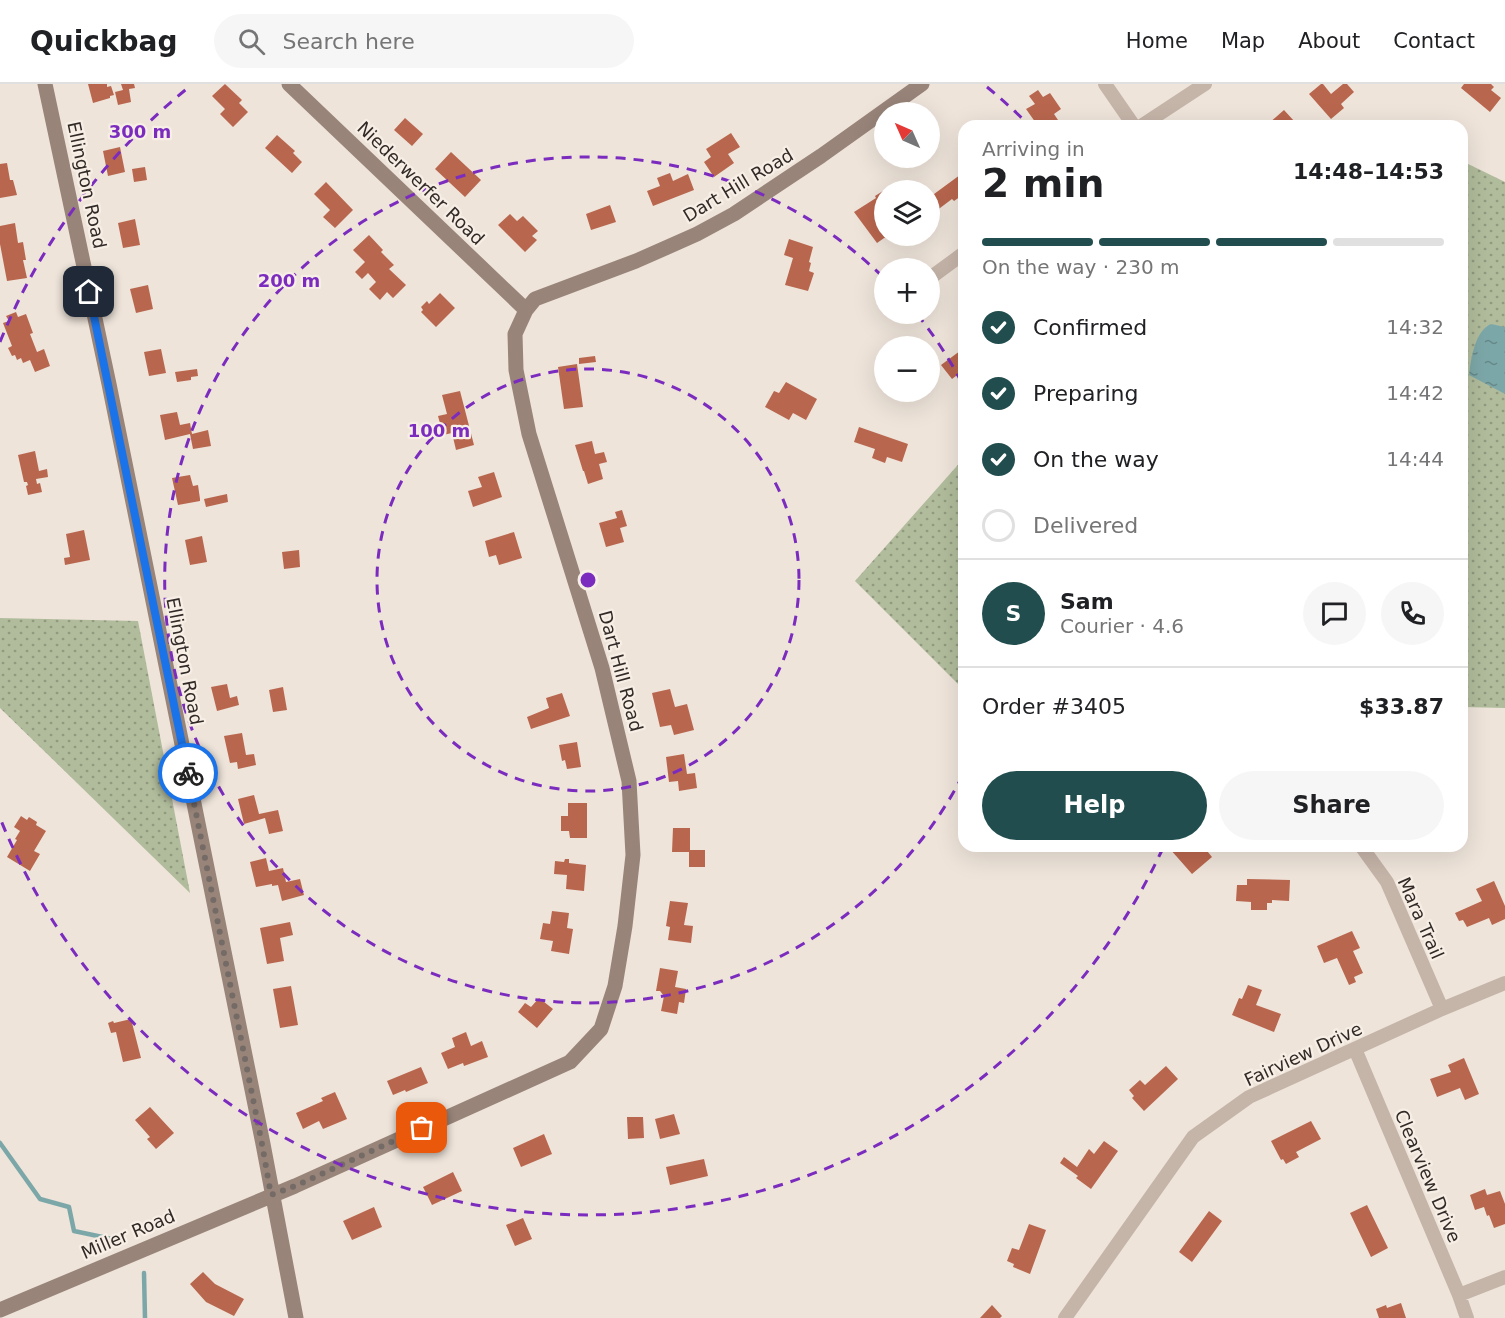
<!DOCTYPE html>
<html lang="en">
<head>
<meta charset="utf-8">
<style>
  :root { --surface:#fff; --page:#f6f6f6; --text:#202124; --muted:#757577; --line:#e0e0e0; --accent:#214d4f }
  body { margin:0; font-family:"DejaVu Sans",sans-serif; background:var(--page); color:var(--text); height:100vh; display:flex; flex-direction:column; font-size:22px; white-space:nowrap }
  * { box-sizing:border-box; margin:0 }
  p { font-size:20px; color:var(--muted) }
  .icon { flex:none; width:33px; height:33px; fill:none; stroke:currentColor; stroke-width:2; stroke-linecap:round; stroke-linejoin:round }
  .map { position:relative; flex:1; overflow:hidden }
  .drawer { position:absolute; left:958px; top:36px; width:510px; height:732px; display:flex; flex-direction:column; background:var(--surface); border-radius:18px; box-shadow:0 6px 24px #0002 }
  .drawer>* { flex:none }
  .needle { width:39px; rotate:315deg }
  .controls { position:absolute; left:874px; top:18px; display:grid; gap:12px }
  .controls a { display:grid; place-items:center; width:66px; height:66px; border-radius:50%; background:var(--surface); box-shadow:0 6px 24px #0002; font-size:30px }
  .pin { position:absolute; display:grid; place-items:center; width:51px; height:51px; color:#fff; margin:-26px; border-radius:12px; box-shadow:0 3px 9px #0006 }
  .courier { position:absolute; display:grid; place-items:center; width:60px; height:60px; margin:-30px; border:4px solid #1a73e8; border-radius:50%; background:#fff; color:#222; box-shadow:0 2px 8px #0007 }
  .head em { font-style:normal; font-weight:700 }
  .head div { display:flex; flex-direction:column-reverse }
  .head { display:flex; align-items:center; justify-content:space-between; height:102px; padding:0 24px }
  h1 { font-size:39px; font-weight:700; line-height:45px }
  .bar { display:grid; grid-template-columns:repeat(4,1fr); gap:9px 6px; align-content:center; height:72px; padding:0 24px }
  .bar i { height:8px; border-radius:4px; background:var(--line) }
  .bar .on { background:var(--accent) }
  .bar p { grid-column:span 4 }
  .line { display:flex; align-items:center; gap:15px; padding:0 24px; border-top:2px solid var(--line) }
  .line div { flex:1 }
  .round { display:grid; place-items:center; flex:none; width:63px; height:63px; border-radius:32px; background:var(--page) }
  ol { padding:0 24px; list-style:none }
  li { display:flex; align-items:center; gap:18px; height:66px }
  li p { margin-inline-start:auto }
  li .icon { padding:6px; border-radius:50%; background:var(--accent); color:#fff; stroke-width:4 }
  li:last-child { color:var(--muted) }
  li i { width:33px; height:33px; border:3px solid var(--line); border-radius:50% }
  .button { display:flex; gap:12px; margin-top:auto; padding:12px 24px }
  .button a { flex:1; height:69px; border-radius:36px; background:var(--accent); color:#fff; font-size:24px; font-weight:700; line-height:69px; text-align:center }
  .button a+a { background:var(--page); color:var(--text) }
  header { display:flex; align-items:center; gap:36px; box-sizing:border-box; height:84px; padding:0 30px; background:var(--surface); border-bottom:2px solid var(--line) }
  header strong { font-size:28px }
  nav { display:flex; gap:33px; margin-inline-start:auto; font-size:21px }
  .search { width:420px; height:54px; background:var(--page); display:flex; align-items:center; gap:15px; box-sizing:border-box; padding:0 21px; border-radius:33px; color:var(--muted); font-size:22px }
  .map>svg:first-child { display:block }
  .park { fill:url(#park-dots) }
  .water { fill:url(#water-ripples) }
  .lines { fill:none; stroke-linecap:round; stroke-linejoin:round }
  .stream { stroke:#7ca7a8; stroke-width:4.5 }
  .building { fill:#b9664e }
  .street { stroke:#c5b4a8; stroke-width:14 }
  .secondary { stroke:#988479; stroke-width:15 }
  .done { stroke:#746b66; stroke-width:6; stroke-dasharray:0 10.8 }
  .route { stroke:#1a73e8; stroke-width:8 }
  .ring { fill:none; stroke:#7b2cbf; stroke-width:3; stroke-dasharray:10 8 }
  .labels { text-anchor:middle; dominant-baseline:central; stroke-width:4.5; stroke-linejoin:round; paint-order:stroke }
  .street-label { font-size:18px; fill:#322a27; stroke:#f7efe6 }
  .centre { fill:#7b2cbf; stroke:#f7efe6; stroke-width:3 }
  .ring-label { font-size:18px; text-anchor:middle; font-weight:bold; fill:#7b2cbf; stroke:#f7efe6; stroke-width:4.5; stroke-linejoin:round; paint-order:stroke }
</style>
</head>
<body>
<header>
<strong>Quickbag</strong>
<div class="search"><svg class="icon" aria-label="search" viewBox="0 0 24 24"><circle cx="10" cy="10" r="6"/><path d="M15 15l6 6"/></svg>Search here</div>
<nav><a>Home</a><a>Map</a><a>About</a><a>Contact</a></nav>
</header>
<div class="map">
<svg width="1505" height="1234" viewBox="0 0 1505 1234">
  <defs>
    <pattern id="park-dots" width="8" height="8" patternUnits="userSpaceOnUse" patternTransform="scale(1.5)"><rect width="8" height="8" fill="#b1bc9c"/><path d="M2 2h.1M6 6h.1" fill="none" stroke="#91997f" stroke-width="1.8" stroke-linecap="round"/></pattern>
    <pattern id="water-ripples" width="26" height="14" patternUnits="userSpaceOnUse" patternTransform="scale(1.5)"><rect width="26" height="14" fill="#7ca7a8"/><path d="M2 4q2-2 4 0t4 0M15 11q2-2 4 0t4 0" fill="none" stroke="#668889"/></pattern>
  </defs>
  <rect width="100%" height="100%" fill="#eee4da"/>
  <path class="park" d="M1462,77L1505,98V624L1463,623Z
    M964,374V606L855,497Z
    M0,534L138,537L190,809L0,624Z"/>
  <path class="water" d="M1491,240L1505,243V310L1469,291C1471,274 1475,247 1491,240Z"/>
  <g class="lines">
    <path class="stream" d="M0,1059L40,1115L69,1123L74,1147L112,1155
      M144,1189L145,1234"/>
  </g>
  <path class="building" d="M88,0H107V3L111,2L114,11L110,12V14L93,19Z
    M121,0H134L135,4L129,5L131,18L118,21L115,8L123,6Z
    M225,0L242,16L239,19L248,28L233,43L220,30L225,25L212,12Z
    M1321,0H1323L1331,10L1343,0H1347L1354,8L1341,20L1344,24L1331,35L1309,10Z
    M1464,0H1491L1494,3L1491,6L1501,14L1490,28L1461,4Z
    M1038,6L1043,13L1050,9L1061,25L1054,30L1060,39L1056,42H1038L1026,25L1035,20L1029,12Z
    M1284,26L1295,38L1290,42H1262L1266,38L1268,40Z
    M405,34L423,50L412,62L394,46Z
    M731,49L740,63L728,70L734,79L714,93L704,78L711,73L706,65Z
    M277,51L295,67L293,69L302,78L292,89L265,64Z
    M120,63L125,88L108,92L103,67Z
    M451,68L481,96L465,113L435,85Z
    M7,79L10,96H13L17,111L0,114V80Z
    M145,83L147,96L134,98L132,85Z
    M964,88V110L954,117L952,115L932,130L930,128V113Z
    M670,89L673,97L688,90L694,106L653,122L647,107L660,102L657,94Z
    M326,98L353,126L335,144L323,133L330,126L314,110Z
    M883,107L885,110V133L878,138L885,147V152H887L877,159L854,128L876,114L875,112Z
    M610,121L616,138L591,146L586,130Z
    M510,130L517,137L523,132L538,147L532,152L537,156L525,168L498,141Z
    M135,135L140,161L123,164L118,139Z
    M15,139L18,159L23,158L26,176H23L27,194L7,197L0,160V142Z
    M369,151L383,166L381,168L394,181L389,185L406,201L393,214L387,208L380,216L369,205L376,198L368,189L362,195L355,188L365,178L353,166Z
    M789,155L813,163L809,178L811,179L809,187L814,189L808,207L785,201L793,174L784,171Z
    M148,201L153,225L136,229L130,205Z
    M440,209L455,224L436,243L421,228L423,226L421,223L427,217L429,220Z
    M16,228L18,233L26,230L33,249L30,250L37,268L44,265L50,282L35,288L30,276L23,279L21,274L17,276L15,271L12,272L8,264L12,262L3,239L9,237L6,232Z
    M964,264V286L952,295L941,281Z
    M161,265L166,289L149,292L144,268Z
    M595,272L596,278L579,280V274Z
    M577,280L583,323L564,325L558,283Z
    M197,285L198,292L191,293V296L177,298L175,288Z
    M786,298L817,315L806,336L793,329L789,336L765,323L774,307L779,309Z
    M460,307L474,361L456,366L452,349L443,351L438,332L447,330L442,311Z
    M177,328L180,341L190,339L192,350L208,346L211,362L193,365L190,350L165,356L160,331Z
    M859,343L908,360L902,378L887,373L885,379L872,374L875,365L854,358Z
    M592,357L595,370L604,368L607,378L599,380L603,395L588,400L584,387H583L575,361Z
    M35,367L39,387L47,385L48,393L36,395L37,400L40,399L42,408L28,411L26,402L28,401L27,398H24L18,371Z
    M494,388L502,413L473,423L468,407L482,403L478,393Z
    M190,391L193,402L198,401L200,415V417L178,421L172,394Z
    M227,410L228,418L206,423L204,415Z
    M622,426L627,442L620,444L624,458L606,463L599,439L617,434L615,428Z
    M84,446L90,476L65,481L64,474L70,473L66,450Z
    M514,448L522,474L499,481L496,471L489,473L485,457Z
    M202,452L207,478L190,481L185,456Z
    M299,466L300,483L284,485L282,468Z
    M227,600L230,614L237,612L239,621L217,627L211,603Z
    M283,603L287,626L273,628L269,606Z
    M670,605L675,623L687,620L694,646L674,651L671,641L660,643L652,609Z
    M562,609L570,632L531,645L527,633L549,624L546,614Z
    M242,649L246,671L254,670L256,681L238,685L237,678L230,679L224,652Z
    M577,658L581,683L567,685L565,676L562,677L559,661Z
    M684,670L687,690L695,689L697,704L679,707L678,697L669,698L666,673Z
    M254,711L259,730L278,726L283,747L269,750L265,734L244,740L238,715Z
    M568,719H587V754H570L569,747H561V732H568Z
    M21,732L27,736L29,733L37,738L36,741L46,747L34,767L40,770L30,787L7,773L17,756L15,755L20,747L14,743Z
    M673,744H690V766H705V783H689V768H672Z
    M1173,762H1203L1212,773L1192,790L1170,765Z
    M266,774L269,787L283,784L286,798L300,795L304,811L282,817L278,801L272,802V800L256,803L250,778Z
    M565,775H569V779L586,781L584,807L566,805L567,791L554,790L555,777L564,778Z
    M1247,795L1290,796L1289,817L1272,816V819H1267V826H1251V818L1236,817L1237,801H1247Z
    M1494,797L1505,822V835L1492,841L1489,834L1467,843L1463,836L1459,837L1455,829L1482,817L1476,805Z
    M670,817L688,819L684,841L693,842L691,859L668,856L670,843L666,842Z
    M552,827L569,829L567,844L573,845L569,870L551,867L553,857L540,855L543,839L550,840Z
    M290,838L293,851L280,854L284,877L267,880L260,844Z
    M1352,847L1360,864L1353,867L1363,889L1354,893L1356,898L1349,901L1337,874L1324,879L1317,862Z
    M660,884L678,887L675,903L686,905L684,919L679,918L677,930L661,927L664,912L660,907H656Z
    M1248,901L1262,906L1256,921L1281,930L1274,948L1232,931L1239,914L1242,915Z
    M291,902L298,941L280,944L273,905Z
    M539,914L553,925L537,944L518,928L525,919L531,923Z
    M131,935L141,974L123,978L116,948L111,949L108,939L113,937L114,939Z
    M466,948L471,962L482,957L488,973L464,982L463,979L448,985L441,969L455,963L452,954Z
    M1464,974L1479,1010L1465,1016L1460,1004L1437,1013L1430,995L1451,988L1448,981Z
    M1166,982L1178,995L1144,1027L1132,1014L1134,1012L1129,1006L1140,996L1145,1001Z
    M421,983L428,999L406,1008L405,1006L393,1011L387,997Z
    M335,1008L347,1035L323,1045L319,1037L303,1045L296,1029L323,1017L321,1014Z
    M150,1023L174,1049L156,1065L147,1055L150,1053L135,1036Z
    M674,1030L680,1050L660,1055L655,1035Z
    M627,1033H643L644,1054L628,1055Z
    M1311,1037L1321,1055L1296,1068L1299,1073L1286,1080L1283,1075L1281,1076L1271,1057Z
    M544,1050L552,1070L521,1083L513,1064Z
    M1104,1057L1118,1067L1091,1105L1076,1094L1078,1092L1060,1079L1064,1073L1077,1083L1089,1065L1094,1070Z
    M704,1075L708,1092L670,1101L666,1083Z
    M453,1088L462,1107L432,1121L423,1103Z
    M1485,1105L1487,1111L1500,1107L1505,1120V1140L1494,1144L1489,1131L1487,1132L1484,1123L1475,1126L1470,1111Z
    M1367,1121L1388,1164L1371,1173L1350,1129Z
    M374,1123L382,1143L352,1156L343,1137Z
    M1209,1127L1222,1137L1192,1178L1179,1168Z
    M523,1134L532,1155L515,1162L506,1141Z
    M1029,1140L1046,1146L1030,1190L1013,1183L1014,1180L1007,1177L1012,1164L1019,1166Z
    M203,1188L215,1200L244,1215L234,1232L206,1218L190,1200Z
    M1401,1219L1406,1234H1379L1376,1225L1386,1221L1387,1224Z
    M992,1221L1002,1232L1000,1234H980Z"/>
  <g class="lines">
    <path class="street" d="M1105,0L1134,42
      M1141,42L1205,0
      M930,194L964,169
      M1361,762L1387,798L1442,925
      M1355,965L1459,1211L1467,1234
      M1459,1211L1505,1193
      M1065,1234L1193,1053L1249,1013L1442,925L1505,899"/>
    <path class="secondary" d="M45,0L109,300L263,1060L296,1234
      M289,0L526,226
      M0,1226L295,1102L570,978L601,945L615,902L625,842L633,771L629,697L602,584L529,350L516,286L515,250L526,226L535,215L636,177L697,150L734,130L821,72L922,0"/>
  </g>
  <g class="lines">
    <path class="done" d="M188,689L262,1060L271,1111L295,1102L422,1044"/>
    <path class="route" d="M89,208L188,689"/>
  </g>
  <g class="ring">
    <circle cx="588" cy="496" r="211"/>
    <path d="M963 691A423 423 0 1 1 884 194M917 230A423 423 0 0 1 963 301"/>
    <path d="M1163 764A634 634 0 0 1 0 734M0 258A634 634 0 0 1 189 3M987 3A634 634 0 0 1 1028 40"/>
  </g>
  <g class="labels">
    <g class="street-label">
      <text transform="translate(421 99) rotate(44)">Niederwerfer Road</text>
      <text transform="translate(87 101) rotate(78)">Ellington Road</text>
      <text transform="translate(738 101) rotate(-31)">Dart Hill Road</text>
      <text transform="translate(185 577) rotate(79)">Ellington Road</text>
      <text transform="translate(621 587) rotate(75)">Dart Hill Road</text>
      <text transform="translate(1421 834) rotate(66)">Mara Trail</text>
      <text transform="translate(1303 970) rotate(-25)">Fairview Drive</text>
      <text transform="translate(1428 1092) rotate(67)">Clearview Drive</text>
      <text transform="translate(128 1150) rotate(-23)">Miller Road</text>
    </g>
  </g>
  <circle cx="588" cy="496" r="9" class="centre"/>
  <g class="ring-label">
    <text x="140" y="54">300 m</text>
    <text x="289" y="203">200 m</text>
    <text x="439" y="353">100 m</text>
  </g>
</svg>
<div class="controls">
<a><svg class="needle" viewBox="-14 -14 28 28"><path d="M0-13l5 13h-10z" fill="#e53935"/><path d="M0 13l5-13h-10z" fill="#757577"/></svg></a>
<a><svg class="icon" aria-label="layers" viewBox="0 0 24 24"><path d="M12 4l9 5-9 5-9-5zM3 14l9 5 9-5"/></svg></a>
<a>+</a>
<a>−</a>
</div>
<div class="pin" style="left:422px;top:1044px;background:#ea580c"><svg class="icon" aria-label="bag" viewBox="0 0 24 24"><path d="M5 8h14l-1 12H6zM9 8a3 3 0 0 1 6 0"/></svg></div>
<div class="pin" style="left:89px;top:208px;background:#1f2937"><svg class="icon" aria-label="home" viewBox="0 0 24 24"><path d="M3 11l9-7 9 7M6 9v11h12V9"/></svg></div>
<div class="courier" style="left:188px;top:689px"><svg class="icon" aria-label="bike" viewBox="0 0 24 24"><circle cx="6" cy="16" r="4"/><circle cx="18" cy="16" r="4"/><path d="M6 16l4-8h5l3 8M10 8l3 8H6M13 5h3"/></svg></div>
<section class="drawer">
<div class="head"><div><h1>2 min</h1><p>Arriving in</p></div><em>14:48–14:53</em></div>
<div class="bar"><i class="on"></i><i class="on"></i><i class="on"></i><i></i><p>On the way · 230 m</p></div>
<ol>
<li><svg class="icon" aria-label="check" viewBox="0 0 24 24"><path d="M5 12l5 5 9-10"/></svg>Confirmed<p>14:32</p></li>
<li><svg class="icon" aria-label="check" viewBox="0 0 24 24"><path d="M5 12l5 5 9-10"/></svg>Preparing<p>14:42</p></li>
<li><svg class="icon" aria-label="check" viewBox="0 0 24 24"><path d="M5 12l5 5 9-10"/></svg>On the way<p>14:44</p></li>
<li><i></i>Delivered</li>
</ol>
<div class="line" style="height:108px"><b class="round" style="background:var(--accent);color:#fff">S</b><div><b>Sam</b><p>Courier · 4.6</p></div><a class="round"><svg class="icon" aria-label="chat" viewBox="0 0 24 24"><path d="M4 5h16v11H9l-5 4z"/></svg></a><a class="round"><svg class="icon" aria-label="phone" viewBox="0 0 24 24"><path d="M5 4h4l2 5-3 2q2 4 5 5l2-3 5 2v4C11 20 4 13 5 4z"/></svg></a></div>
<div class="line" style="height:78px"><div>Order #3405</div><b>$33.87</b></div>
<div class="button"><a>Help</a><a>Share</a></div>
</section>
</div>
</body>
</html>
